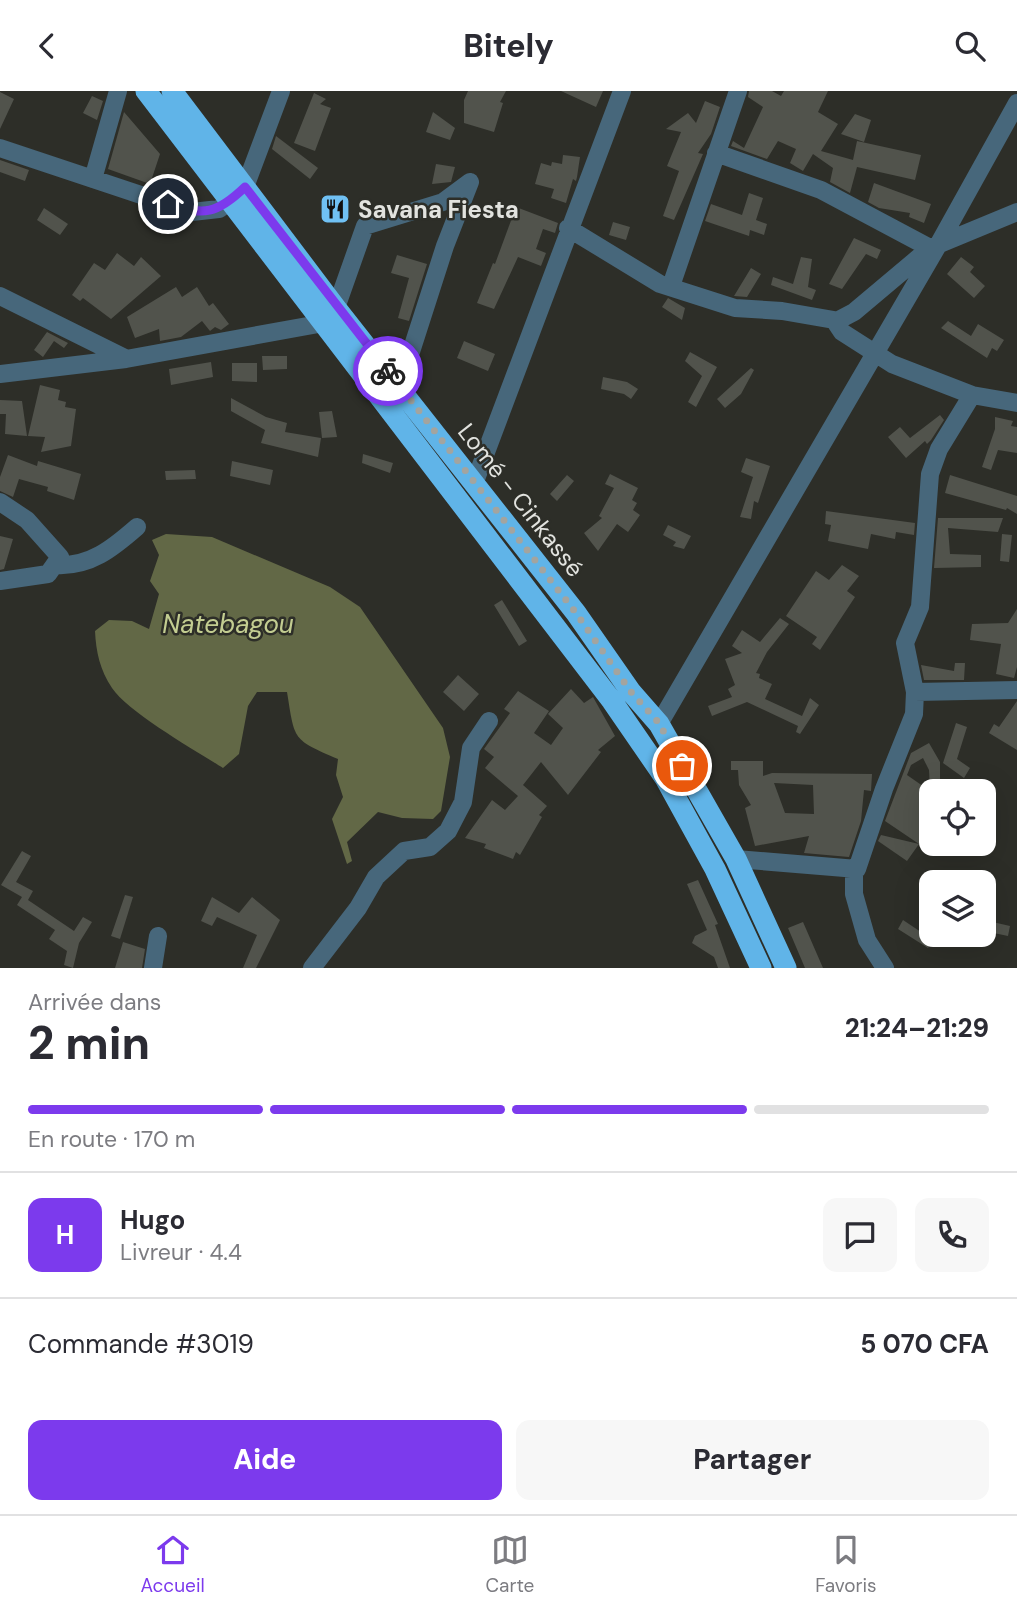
<!DOCTYPE html>
<html lang="fr">
<head>
<meta charset="utf-8">
<style>
  :root { --surface:#fff; --page:#f7f7f7; --text:#2b2b33; --muted:#7c7c81; --line:#e1e1e2; --accent:#7c3aed }
  body { margin:0; font-family:"DM Sans",sans-serif; background:var(--page); color:var(--text); height:100vh; display:flex; flex-direction:column; font-size:26px; white-space:nowrap }
  * { box-sizing:border-box; margin:0 }
  p { font-size:23px; color:var(--muted) }
  .icon { flex:none; width:38px; height:38px; fill:none; stroke:currentColor; stroke-width:2; stroke-linecap:round; stroke-linejoin:round }
  .map { position:relative; height:877px; overflow:hidden }
  .sheet { display:flex; flex-direction:column; background:var(--surface); flex:1 }
  .sheet>* { flex:none }
  .tools { position:absolute; left:919px; top:688px; display:grid; gap:14px }
  .tools a { display:grid; place-items:center; width:77px; height:77px; border-radius:14px; background:var(--surface); box-shadow:0 7px 28px #0002; font-size:35px }
  .pin { position:absolute; display:grid; place-items:center; width:60px; height:60px; color:#fff; margin:-30px; border:4px solid #fff; border-radius:50%; box-shadow:0 2px 7px #0007 }
  .courier { position:absolute; display:grid; place-items:center; width:70px; height:70px; margin:-35px; border:5px solid #7c3aed; border-radius:50%; background:#fff; color:#222; box-shadow:0 2px 9px #0007 }
  .summary em { font-style:normal; font-weight:800 }
  .summary div { display:flex; flex-direction:column-reverse }
  .summary { display:flex; align-items:center; justify-content:space-between; height:119px; padding:0 28px }
  h1 { font-size:46px; font-weight:800; line-height:52px }
  .bar { display:grid; grid-template-columns:repeat(4,1fr); gap:10px 7px; align-content:center; height:84px; padding:0 28px }
  .bar i { height:9px; border-radius:5px; background:var(--line) }
  .bar .current { background:var(--accent) }
  .bar p { grid-column:span 4 }
  .line { display:flex; align-items:center; gap:18px; padding:0 28px; border-top:2px solid var(--line) }
  .line div { flex:1 }
  .round { display:grid; place-items:center; flex:none; width:74px; height:74px; border-radius:14px; background:var(--page) }
  .button { display:flex; gap:14px; margin-top:auto; padding:14px 28px }
  .button a { flex:1; height:80px; border-radius:14px; background:var(--accent); color:#fff; font-size:28px; font-weight:800; line-height:80px; text-align:center }
  .button a+a { background:var(--page); color:var(--text) }
  header { display:flex; justify-content:space-between; align-items:center; height:91px; padding:0 28px; background:var(--surface); font-size:32px; font-weight:800 }
  .tab-bar { display:flex; justify-content:space-around; align-items:center; height:98px; border-top:2px solid var(--line); background:var(--surface); font-size:19px; color:var(--muted) }
  .tab-bar a { display:grid; justify-items:center; gap:4px }
  .tab-bar .current { color:var(--accent) }
  .map>svg:first-child { display:block }
  .water { fill:#626846 }
  .building { fill:#51534c; fill-rule:evenodd }
  .lines { fill:none; stroke-linecap:round; stroke-linejoin:round }
  .minor { stroke:#47677b; stroke-width:18 }
  .highway { stroke:#60b4e8; stroke-width:21 }
  .done { stroke:#a3a49f; stroke-width:7; stroke-dasharray:0 12.6 }
  .route { stroke:#7c3aed; stroke-width:9 }
  .labels { text-anchor:middle; dominant-baseline:central; stroke-width:5; stroke-linejoin:round; paint-order:stroke }
  .poi-label { font-size:24px; font-weight:bold; fill:#e2e3df; stroke:#2d2e28; text-anchor:start }
  .street-label { font-size:24px; fill:#e2e3df; stroke:#2d2e28 }
  .water-label { font-size:26px; font-style:italic; fill:#c3cd91; stroke:#2d2e28 }
</style>
</head>
<body>
<header><svg class="icon" aria-label="back" viewBox="0 0 24 24"><path d="M15 5l-7 7 7 7"/></svg>Bitely<svg class="icon" aria-label="search" viewBox="0 0 24 24"><circle cx="10" cy="10" r="6"/><path d="M15 15l6 6"/></svg></header>
<div class="map">
<svg width="1017" height="877" viewBox="0 0 1017 877">
  <rect width="100%" height="100%" fill="#2d2e28"/>
  <path class="water" d="M166,443L212,446L330,496L360,516L443,637L450,666L441,720L433,728L402,727L378,721L347,751L352,770L347,773L332,728L343,706L336,684L338,668C292,648 295,650 287,601H257L248,615L239,663L223,677C196,660 128,621 112,597C100,579 96,561 95,540L109,529L132,530L149,538L159,503L150,490L159,464L152,449Z"/>
  <path class="building" d="M468,0H506L500,11L503,12L494,41L464,32V9Z
    M561,0H603L596,16Z
    M749,0H772L781,5L784,0H828L818,21L838,33L821,60L853,69L857,50L921,64L915,89L857,76L850,102L830,91L833,77L813,63L803,80L790,72L796,58L778,50L767,68L731,55L733,50L744,57L763,16L748,6Z
    M0,1L14,8L0,38Z
    M314,2L326,8L320,13L331,17L315,60L294,52Z
    M92,5L103,10L97,29L83,22Z
    M705,10L720,16L711,43L698,62L703,63L674,129L663,125L679,80L667,75L681,41L666,38L688,22L696,32Z
    M124,21L160,63L150,93L108,78Z
    M433,21L455,37L450,49L426,41Z
    M855,23L871,29L864,51L841,43Z
    M276,45L318,77L310,88L272,58Z
    M563,64L580,66L577,86L576,90L573,88L566,112L551,107L554,98L535,93L541,72L551,75L552,71L562,73Z
    M0,69L29,79L25,90L0,81Z
    M436,73L455,76L451,91L432,93Z
    M874,92L931,113L924,132L909,126L910,122L879,117L868,111Z
    M749,102L763,107L756,129L767,133L764,144L750,139L749,145L705,130L711,113L742,124Z
    M516,116L558,132L555,142L543,138L536,158L546,162L541,175L518,166L494,218L477,212L493,172L495,173Z
    M44,117L68,133L60,144L37,129Z
    M613,131L630,136L626,149L609,144Z
    M854,147L881,159L877,168L866,163L842,198L829,193Z
    M117,162L134,175L141,166L161,185L111,228L83,207L80,210L72,204L94,172L105,179Z
    M397,164L427,173L409,230L398,227L409,187L391,182Z
    M801,166L812,168L808,196L816,199L812,209L771,194L773,186L793,193Z
    M961,166L974,176L970,181L985,195L974,207L947,183Z
    M751,177L761,183L747,206L734,205Z
    M176,196L182,206L197,196L209,215L213,212L229,233L221,239L215,236L210,240L202,230L181,246L160,250L159,238L135,247L127,226Z
    M668,207L685,217L682,229L662,216Z
    M948,230L971,245L978,233L1004,249L997,260L992,257L987,267L941,237Z
    M47,241L68,252L64,257L54,250L43,266L34,259Z
    M464,250L495,263L488,280L457,267Z
    M690,261L717,276L696,316L688,311L702,285L685,270Z
    M262,265H287V278L263,279Z
    M211,271L213,286L171,294L169,278Z
    M232,272H257V291L232,290Z
    M751,277L754,279L741,303L725,317L717,308Z
    M603,286L627,291L638,298L631,308L624,303L601,298Z
    M40,294L60,299L58,309L66,311L65,316L76,318L71,355L41,361L45,346L28,345Z
    M231,307L266,326L287,332L285,341L321,347L318,366L261,352L265,339L231,320Z
    M0,309L22,310L27,345L5,343L6,323H0Z
    M332,320L337,346L322,347L319,321Z
    M940,324L944,329L931,349L927,353L925,350L906,367L888,346L900,336L910,347Z
    M995,326L1013,330L1011,335L1017,336V362L998,359L991,379L982,376L995,338Z
    M363,363L393,372L390,382L362,372Z
    M8,364L37,375L38,370L81,383L74,409L47,400L48,396L19,388L13,406L0,400V386Z
    M746,367L770,375L758,412L754,410L751,428L740,426L753,386L741,381Z
    M232,370L273,379L270,394L230,385Z
    M195,379L196,388L166,389L165,380Z
    M610,383L638,397L632,409L637,412L633,419L640,424L628,441L617,433L598,460L584,442L602,427L599,425L614,397L605,393Z
    M567,384L574,390L557,410L550,403Z
    M950,384L1017,405V423L1007,417L1006,419L945,402Z
    M826,420L915,432L914,444L896,441L895,448L871,443L868,458L828,450L831,434L825,433Z
    M938,427H1003L998,441L948,437L950,463L981,464V476L934,477Z
    M668,434L691,445L684,458L673,455L676,451L663,444Z
    M1002,443L1012,444L1009,471L1000,470Z
    M0,445L13,448L4,478L0,479Z
    M842,474L859,485L847,500L855,506L820,559L812,553L817,546L786,525L816,480L829,489Z
    M502,509L527,550L519,555L494,514Z
    M1017,518V576L1014,587L996,583L1001,553L970,549L972,533L1008,532Z
    M780,527L789,533L767,561L756,582L760,583L759,587L772,593L765,608L802,625L810,607L819,614L800,643L796,641L798,635L747,611L712,625L708,615L732,606L728,598L735,594L725,568L742,562L732,555L742,539L760,551Z
    M955,572H965L964,589H924L921,574L954,580Z
    M458,584L479,603L464,620L443,601Z
    M571,598L584,612L593,606L615,645L598,659L601,661L568,704L541,671L523,694L547,715L539,724L542,726L520,764L516,761L513,768L484,757L486,753L465,747L492,709L505,719L518,705L485,677L494,666L484,658L510,622L504,618L518,600L549,620L534,642L551,654L563,637L548,623Z
    M1017,610V659L989,642L994,633L999,636Z
    M956,632L967,636L957,668L970,677L964,687L943,672Z
    M929,652L940,671V700H930L931,739L919,753L885,730L911,662ZM923,667L929,679L930,700L907,684L911,674Z
    M731,670H763V685L772,682L872,683L871,700L864,699L861,730L849,766L804,762L809,745L755,755L745,717L751,714L739,694L738,679H731ZM774,692L813,694L814,723L785,722Z
    M881,744L919,753L907,770L878,750Z
    M22,760L31,765L16,791L33,800L28,809L74,840L83,826L92,831L79,852L73,877L64,874L67,860L49,848L55,839L17,814L22,806L1,794Z
    M698,789L718,833L715,834L730,877H718L714,866L692,852L695,845L707,839L687,793Z
    M125,804L133,806L120,848L111,845Z
    M212,806L239,822L252,806L280,829L256,877H243L257,844L217,826L212,835L201,830Z
    M903,829L933,849L928,857L898,838Z
    M984,829L1010,835L1008,845L984,840Z
    M803,831L823,877H805L788,837Z
    M123,851L145,858L142,877H115Z"/>
  <g class="lines">
    <path class="minor" d="M0,57L192,121L219,118L232,109
      M716,62L821,99L930,157
      M93,88L118,0
      M245,96L281,0
      M568,137L660,193L735,217L782,220L834,229L842,241L892,273L972,304
      M671,195L738,0
      M0,205L125,267
      M336,217L365,135L443,111L470,91
      M835,231L854,221L930,157L1017,121
      M0,283L126,268L324,232
      M400,295L445,155L470,91
      M474,393L622,0
      M0,411L27,429L60,466L48,483L0,490
      M56,474C90,476 113,457 137,436
      M915,601L1017,599
      M659,633L937,156L1017,12
      M736,768L857,778L884,698L914,623L915,601L905,552L920,516L930,383L939,358L972,304L1017,312
      M854,780V803L867,849L885,877
      M153,877L158,845
      M312,877L358,817L376,786L404,760L430,756L448,740L463,711L471,657L489,630"/>
    <path class="highway" d="M146,0L612,610L665,687L715,778L761,877
      M172,0L336,217L576,522L631,601L659,633L736,768L786,877"/>
  </g>
  <g class="lines">
    <path class="done" d="M388,280L576,522L631,601L659,632L682,675"/>
    <path class="route" d="M168,113C204,125 217,123 245,96L388,280"/>
  </g>
  <defs>
    <g id="restaurant-square" transform="scale(1.575)"><rect x="-9" y="-9" width="18" height="18" rx="4" fill="#70c1f4" stroke="#2d2e28"/><path d="M-5-6h1v4h1v-4h1v4h1v-4h1v5L-1.5 .5V6h-2V.5L-5-1ZM5-6V6H3V1.5H1.5Q1.5-4 5-6Z" fill="#111"/></g>
  </defs>
  <g fill-rule="evenodd">
    <use href="#restaurant-square" x="335" y="118"/>
  </g>
  <g class="labels">
    <g class="poi-label">
      <text x="358" y="118">Savana Fiesta</text>
    </g>
    <g class="street-label">
      <text transform="translate(521 409) rotate(52)">Lomé - Cinkassé</text>
    </g>
    <g class="water-label">
      <text x="228" y="533">Natebagou</text>
    </g>
  </g>
</svg>
<div class="tools">
<a><svg class="icon" aria-label="locate" viewBox="0 0 24 24"><circle cx="12" cy="12" r="6"/><path d="M12 2v4M12 18v4M2 12h4M18 12h4"/></svg></a>
<a><svg class="icon" aria-label="layers" viewBox="0 0 24 24"><path d="M12 4l9 5-9 5-9-5zM3 14l9 5 9-5"/></svg></a>
</div>
<div class="pin" style="left:682px;top:675px;background:#ea580c"><svg class="icon" aria-label="bag" viewBox="0 0 24 24"><path d="M5 8h14l-1 12H6zM9 8a3 3 0 0 1 6 0"/></svg></div>
<div class="pin" style="left:168px;top:113px;background:#1f2937"><svg class="icon" aria-label="home" viewBox="0 0 24 24"><path d="M3 11l9-7 9 7M6 9v11h12V9"/></svg></div>
<div class="courier" style="left:388px;top:280px"><svg class="icon" aria-label="bike" viewBox="0 0 24 24"><circle cx="6" cy="16" r="4"/><circle cx="18" cy="16" r="4"/><path d="M6 16l4-8h5l3 8M10 8l3 8H6M13 5h3"/></svg></div>
</div>
<section class="sheet">
<div class="summary"><div><h1>2 min</h1><p>Arrivée dans</p></div><em>21:24–21:29</em></div>
<div class="bar"><i class="current"></i><i class="current"></i><i class="current"></i><i></i><p>En route · 170 m</p></div>
<div class="line" style="height:126px"><b class="round" style="background:var(--accent);color:#fff">H</b><div><b>Hugo</b><p>Livreur · 4.4</p></div><a class="round"><svg class="icon" aria-label="chat" viewBox="0 0 24 24"><path d="M4 5h16v11H9l-5 4z"/></svg></a><a class="round"><svg class="icon" aria-label="phone" viewBox="0 0 24 24"><path d="M5 4h4l2 5-3 2q2 4 5 5l2-3 5 2v4C11 20 4 13 5 4z"/></svg></a></div>
<div class="line" style="height:91px"><div>Commande #3019</div><b>5 070 CFA</b></div>
<div class="button"><a>Aide</a><a>Partager</a></div>
</section>
<nav class="tab-bar">
<a class="current"><svg class="icon" aria-label="home" viewBox="0 0 24 24"><path d="M3 11l9-7 9 7M6 9v11h12V9"/></svg>Accueil</a>
<a><svg class="icon" aria-label="map" viewBox="0 0 24 24"><path d="M3 6l6-2 6 2 6-2v14l-6 2-6-2-6 2zM9 4v14M15 6v14"/></svg>Carte</a>
<a><svg class="icon" aria-label="saved" viewBox="0 0 24 24"><path d="M7 4h10v16l-5-4-5 4z"/></svg>Favoris</a>
</nav>
</body>
</html>
